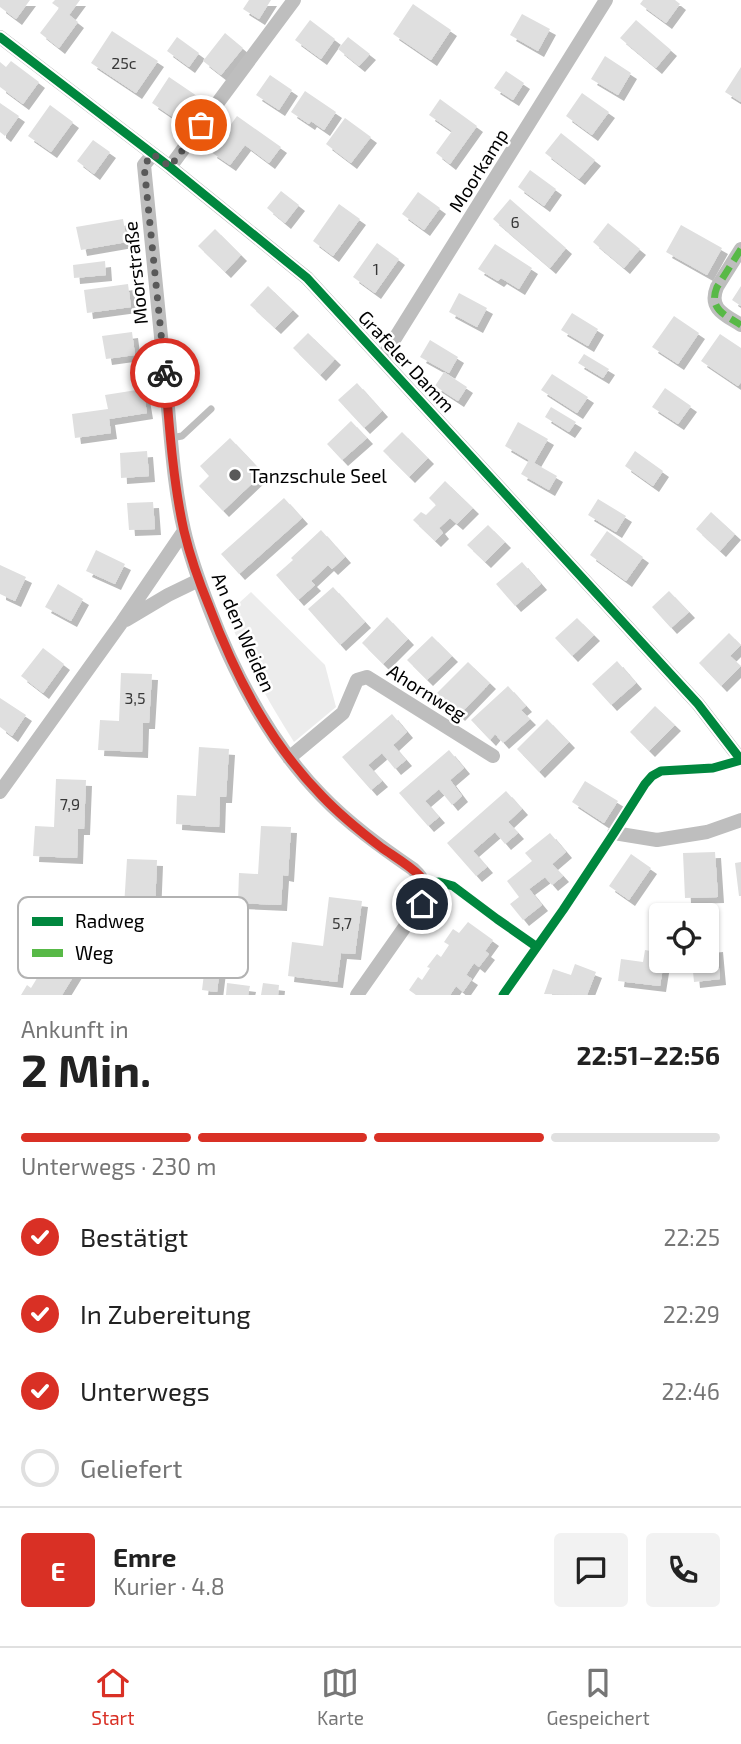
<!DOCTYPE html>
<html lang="de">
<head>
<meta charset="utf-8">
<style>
  :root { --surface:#fff; --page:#f2f2f2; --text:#222; --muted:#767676; --line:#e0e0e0; --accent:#d93025 }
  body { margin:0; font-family:"Exo 2",sans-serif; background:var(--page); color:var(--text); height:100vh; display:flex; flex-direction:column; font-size:26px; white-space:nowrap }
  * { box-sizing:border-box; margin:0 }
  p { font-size:23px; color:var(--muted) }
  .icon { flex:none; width:38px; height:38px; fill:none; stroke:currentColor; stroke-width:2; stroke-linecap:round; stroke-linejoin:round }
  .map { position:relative; height:995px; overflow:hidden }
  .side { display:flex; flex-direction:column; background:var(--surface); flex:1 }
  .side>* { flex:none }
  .fabs { position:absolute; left:649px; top:903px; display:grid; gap:14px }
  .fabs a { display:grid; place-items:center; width:70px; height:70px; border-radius:7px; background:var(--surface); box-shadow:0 2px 5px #0004; font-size:35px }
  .pin { position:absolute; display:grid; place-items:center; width:60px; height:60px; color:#fff; margin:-30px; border:4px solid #fff; border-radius:50%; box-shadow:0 2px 7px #0007 }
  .courier { position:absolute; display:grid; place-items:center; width:70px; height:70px; margin:-35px; border:5px solid #d93025; border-radius:50%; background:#fff; color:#222; box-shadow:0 2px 9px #0007 }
  .headline em { font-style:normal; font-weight:700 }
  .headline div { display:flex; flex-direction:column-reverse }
  .headline { display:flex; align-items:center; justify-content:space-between; height:119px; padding:0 21px }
  h1 { font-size:46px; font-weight:700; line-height:52px }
  .bar { display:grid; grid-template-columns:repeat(4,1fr); gap:10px 7px; align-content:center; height:84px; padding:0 21px }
  .bar i { height:9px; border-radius:5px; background:var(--line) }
  .bar .on { background:var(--accent) }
  .bar p { grid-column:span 4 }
  .line { display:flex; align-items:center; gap:18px; padding:0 21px; border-top:2px solid var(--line) }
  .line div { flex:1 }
  .round { display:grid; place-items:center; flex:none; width:74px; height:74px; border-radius:7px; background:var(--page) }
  ol { padding:0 21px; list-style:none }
  li { display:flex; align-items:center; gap:21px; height:77px }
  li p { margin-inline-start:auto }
  li .icon { padding:7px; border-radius:50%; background:var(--accent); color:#fff; stroke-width:4 }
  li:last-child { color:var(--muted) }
  li i { width:38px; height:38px; border:4px solid var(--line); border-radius:50% }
  .tab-bar { display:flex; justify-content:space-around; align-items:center; height:98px; border-top:2px solid var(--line); background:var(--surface); font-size:19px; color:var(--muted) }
  .tab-bar a { display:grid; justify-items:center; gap:4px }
  .tab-bar .on { color:var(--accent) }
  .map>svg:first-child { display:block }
  .green { fill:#ececec }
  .building { fill:#dfdfdf; filter:url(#shadow) }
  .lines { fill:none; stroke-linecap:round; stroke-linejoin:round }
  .lane { stroke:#bebebe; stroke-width:7 }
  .street { stroke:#bebebe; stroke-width:14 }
  .quiet { stroke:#58b947; stroke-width:7; stroke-dasharray:14 7; stroke-linecap:butt }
  .cycleway-casing { stroke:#fff; stroke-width:13 }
  .cycleway { stroke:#00873e; stroke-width:9 }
  .done { stroke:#595959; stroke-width:7; stroke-dasharray:0 12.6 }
  .route { stroke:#d93025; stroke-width:9 }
  .poi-dot { fill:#595959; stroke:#fff; stroke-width:2.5 }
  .labels { text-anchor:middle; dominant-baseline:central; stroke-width:5; stroke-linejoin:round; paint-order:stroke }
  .number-label { font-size:16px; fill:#383838 }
  .street-label { font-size:19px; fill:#000; stroke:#fff }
  .poi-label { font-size:19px; fill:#000; stroke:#fff; text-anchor:start }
  .key { fill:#fff; stroke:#b2b2b2; stroke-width:2 }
  .key-label { font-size:19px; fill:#000 }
</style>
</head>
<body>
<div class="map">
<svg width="741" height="995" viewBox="0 0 741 995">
  <defs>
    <filter id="shadow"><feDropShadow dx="6" dy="6" stdDeviation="0" flood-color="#0004"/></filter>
  </defs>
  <rect width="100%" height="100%" fill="#fff"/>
  <path class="green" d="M251,592L325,665L336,707L294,742C268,701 245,660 227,614Z"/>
  <path class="building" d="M0,0H30L16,19L0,7Z
    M55,0H80L69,15L78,22L59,48L40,33L59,8L52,3Z
    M249,0H271L259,19L243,9Z
    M643,0H675L680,4L666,23L640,4Z
    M413,4L451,30L431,60L393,34Z
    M522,14L550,29L538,51L510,35Z
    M310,20L335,39L321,59L295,40Z
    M636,20L671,50L656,68L620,38Z
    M112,31L158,61L136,93L91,63Z
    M225,33L243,48L221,75L203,61Z
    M177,37L199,53L189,67L167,51Z
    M348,37L370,54L359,66L338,49Z
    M605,56L631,73L618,95L591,79Z
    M11,61L39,82L23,104L0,87V62L6,67Z
    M741,67V102L725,92Z
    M506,71L524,83L513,100L494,88Z
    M270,75L292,90L279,110L256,95Z
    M169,77L197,96L180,122L152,103Z
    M305,91L336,112L324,130L311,121L309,124L291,112Z
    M582,93L609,112L592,135L566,116Z
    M440,99L477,126L450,164L436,153L452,131L429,115Z
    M0,103L19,116L5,136L0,132Z
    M50,105L73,122L51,152L28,136Z
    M237,116L281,147L269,163L245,145L230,165L211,152Z
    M345,118L371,137L351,163L326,144Z
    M561,133L595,160L579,179L545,153Z
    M93,140L110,152L94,174L77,161Z
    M530,170L556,189L544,206L518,187Z
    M281,191L299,205L285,223L267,208Z
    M418,192L440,208L424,230L402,214Z
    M510,199L566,248L550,268L493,219Z
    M339,204L360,219L333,256L313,241Z
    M123,219L127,242L81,250L76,227Z
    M608,223L640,249L624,268L593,242Z
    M681,225L722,248L707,275L666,252Z
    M215,229L241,255L225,272L198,246Z
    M377,243L399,259L375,293L353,277Z
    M495,244L532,268L519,289L501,278L498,281L478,269Z
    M105,261L106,275L74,278L73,265Z
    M128,284L131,307L87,313L84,290Z
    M268,286L293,310L275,328L250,305Z
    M741,286V306L732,300Z
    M459,293L487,308L477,327L449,312Z
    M572,313L598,329L588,346L561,330Z
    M674,316L699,333L678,364L652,347Z
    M132,332L135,355L106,359L102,336Z
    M308,333L335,359L320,375L293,348Z
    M720,334L741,348V382L738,386L701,361Z
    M430,340L458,357L449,373L420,357Z
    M584,354L609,369L603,378L578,363Z
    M444,372L467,387L458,401L435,386Z
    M552,374L588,397L577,413L541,390Z
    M357,383L382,411L364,428L338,400Z
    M665,388L691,406L678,424L652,407Z
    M143,389L147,413L109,419L111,433L75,438L72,414L108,409L105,395Z
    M551,407L576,422L569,432L545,417Z
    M351,421L367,438L342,460L327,444Z
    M518,422L548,439L534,463L557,476L549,490L521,474L529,460L505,446Z
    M402,432L428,458L409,477L383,451Z
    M230,438L263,473L223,511L199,486L209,476L200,466Z
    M147,451L149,476L121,478L120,453Z
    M635,451L663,471L653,486L625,466Z
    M445,481L473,508L457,524L450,518L439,528L443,533L435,541L413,520L421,512L426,515L436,505L429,498Z
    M284,498L302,518L239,574L221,554Z
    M598,499L626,516L616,532L588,515Z
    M153,502L155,529L129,530L127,503Z
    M711,512L735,534L720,551L696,529Z
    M488,525L505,542L485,562L467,545Z
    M321,530L345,557L332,569L328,565L311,581L315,585L298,600L276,575L293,560L291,558Z
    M607,531L643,557L626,581L590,555Z
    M96,550L125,564L115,584L86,571Z
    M522,562L541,584L515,606L496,584Z
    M0,565L26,577L15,601L0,594Z
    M58,584L83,599L71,621L45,607Z
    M333,587L365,622L340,645L308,609Z
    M669,591L689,612L671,628L652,607Z
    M387,617L408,639L383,664L362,643Z
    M577,618L594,635L572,656L555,638Z
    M729,633L741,645L730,656L741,666L721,686L699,663Z
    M432,636L452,656L427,680L407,660Z
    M43,648L64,664L43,693L21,676Z
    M617,661L636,683L611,705L592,684Z
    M468,662L490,683L459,715L437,693Z
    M121,673L152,674L149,723H143L142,752L98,750L100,720L119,721Z
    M508,686L526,706L521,710L530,719L503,743L495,734L490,740L471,720Z
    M0,698L26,715L12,736L0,727Z
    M655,706L675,725L649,751L630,732Z
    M392,714L407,732L393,745L406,760L395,769L382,753L368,765L382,781L371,790L342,757Z
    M547,719L569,742L539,772L517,749Z
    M199,747L229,749L226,797H220L219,827L176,824L177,795L196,796Z
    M449,750L464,768L450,780L462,796L452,805L439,789L425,801L439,817L428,826L399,793Z
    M56,779L86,780L84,829H78L77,858L33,856L35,826L54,827Z
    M585,781L618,801L604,823L572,802Z
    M506,791L522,809L508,822L518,833L505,844L495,832L473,851L487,867L476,876L447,843Z
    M261,826L291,827L288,876L283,875L281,905L238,903L239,873L258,874Z
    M550,833L566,852L552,864L563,876L552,885L545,877L529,889L542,905L523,920L510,904L519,897L507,881L532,861L525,853Z
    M715,852L718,897L685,898L683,853Z
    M631,854L651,868L629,900L609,886Z
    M127,859L157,860L155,909H149L147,938L104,936L105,907H124Z
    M741,862V896H739L735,863Z
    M329,897L362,901L355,954L341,953L337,982L288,976L292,942L323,946Z
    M468,922L493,940L485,951L489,954L479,967L474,963L466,975L472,979L463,992L456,986L450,995H416L409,990L418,977L422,980L430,968L427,967L437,954L441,957L449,945L444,942L453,929L459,933Z
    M210,925L225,927L217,992L202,990Z
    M58,944L84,959L62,995H21L27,985L31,988Z
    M717,946L720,979L694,982L692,961H707V947Z
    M645,950L662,953V961H664L660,986L618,981L621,959L643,962Z
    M575,964L596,972L587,995L544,994L553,969L571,975Z
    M227,983L250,986L248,995H226Z
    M263,983L279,985L278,995H261Z"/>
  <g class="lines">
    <path class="lane" d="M171,438L182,436L211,409"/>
    <path class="street" d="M0,37L170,167L307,278L698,704L741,760
      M153,154L144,165C151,239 159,313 166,387C171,435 173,483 184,530C190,557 200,584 210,610C236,678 271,744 322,796C349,824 381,847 413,869C425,880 428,888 421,904L357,995
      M170,167L294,0
      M741,249L717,287C708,309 725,315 741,325
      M382,359L606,0
      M126,620L168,595L199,580
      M289,758L343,713L357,680L367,677L493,756
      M0,792L122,622L184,531
      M614,833L657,840L707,832L741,820"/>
    <path class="quiet" d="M741,249L717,287C708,309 725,315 741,325"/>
    <g class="cycleway-casing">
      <path id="cycleway" d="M0,37L170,167L307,278L698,704L741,760
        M425,884L439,882L453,886L497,919L537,947
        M503,995L563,910L614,833L645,784L652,776L661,771L713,768L741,760"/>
    </g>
    <use href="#cycleway" class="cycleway"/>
  </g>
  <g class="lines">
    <path class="done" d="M165,373L144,165L153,154L170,167L201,125"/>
    <path class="route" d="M165,373C169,424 173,482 184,531C190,556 199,582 209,606C235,675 269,742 322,796C340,815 361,832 382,848C395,857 409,865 420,876C426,886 426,893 422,904"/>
  </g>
  <circle class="poi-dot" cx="235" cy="475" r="7"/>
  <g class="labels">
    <g class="number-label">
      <text x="124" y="62">25c</text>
      <text x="515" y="221">6</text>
      <text x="376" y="268">1</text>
      <text x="135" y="697">3,5</text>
      <text x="70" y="803">7,9</text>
      <text x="342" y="922">5,7</text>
    </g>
    <g class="street-label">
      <text transform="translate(478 170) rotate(-58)">Moorkamp</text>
      <text transform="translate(135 273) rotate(-96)">Moorstraße</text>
      <text transform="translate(407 361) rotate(47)">Grafeler Damm</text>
      <text transform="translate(244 632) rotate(66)">An den Weiden</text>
      <text transform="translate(427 692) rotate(32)">Ahornweg</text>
    </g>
    <g class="poi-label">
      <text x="249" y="475">Tanzschule Seel</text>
    </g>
  </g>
  <rect x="18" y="897" width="230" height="81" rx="10" class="key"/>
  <rect x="32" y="917" width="31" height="9" fill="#00873e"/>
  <rect x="32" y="949" width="31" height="8" fill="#58b947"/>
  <g class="key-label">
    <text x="75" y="928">Radweg</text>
    <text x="75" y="960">Weg</text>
  </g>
</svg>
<div class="fabs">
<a><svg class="icon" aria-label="locate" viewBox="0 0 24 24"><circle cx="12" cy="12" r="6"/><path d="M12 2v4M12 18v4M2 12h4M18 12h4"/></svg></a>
</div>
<div class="pin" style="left:201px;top:125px;background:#ea580c"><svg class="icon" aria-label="bag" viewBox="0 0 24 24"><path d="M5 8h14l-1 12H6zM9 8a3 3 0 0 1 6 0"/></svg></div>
<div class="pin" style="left:422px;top:904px;background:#1f2937"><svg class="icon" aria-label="home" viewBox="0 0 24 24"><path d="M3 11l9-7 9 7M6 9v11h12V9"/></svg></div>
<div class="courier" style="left:165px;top:373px"><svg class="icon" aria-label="bike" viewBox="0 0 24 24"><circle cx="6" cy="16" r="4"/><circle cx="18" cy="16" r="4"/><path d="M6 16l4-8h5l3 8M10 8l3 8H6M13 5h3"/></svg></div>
</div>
<section class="side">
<div class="headline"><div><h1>2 Min.</h1><p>Ankunft in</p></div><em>22:51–22:56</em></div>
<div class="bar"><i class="on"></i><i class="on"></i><i class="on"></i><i></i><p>Unterwegs · 230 m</p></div>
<ol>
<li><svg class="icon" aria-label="check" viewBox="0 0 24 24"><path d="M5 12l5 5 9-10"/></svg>Bestätigt<p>22:25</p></li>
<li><svg class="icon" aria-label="check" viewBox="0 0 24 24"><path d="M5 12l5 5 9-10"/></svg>In Zubereitung<p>22:29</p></li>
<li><svg class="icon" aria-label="check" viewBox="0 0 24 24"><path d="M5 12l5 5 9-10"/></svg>Unterwegs<p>22:46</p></li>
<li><i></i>Geliefert</li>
</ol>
<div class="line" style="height:126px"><b class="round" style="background:var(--accent);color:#fff">E</b><div><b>Emre</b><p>Kurier · 4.8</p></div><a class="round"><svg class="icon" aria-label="chat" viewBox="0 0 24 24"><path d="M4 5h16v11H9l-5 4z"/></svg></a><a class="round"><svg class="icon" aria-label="phone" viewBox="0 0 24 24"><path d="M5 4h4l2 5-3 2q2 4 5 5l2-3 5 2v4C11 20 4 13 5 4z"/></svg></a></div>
</section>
<nav class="tab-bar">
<a class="on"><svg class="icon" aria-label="home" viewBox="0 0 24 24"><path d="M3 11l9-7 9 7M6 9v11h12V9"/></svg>Start</a>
<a><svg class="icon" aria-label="map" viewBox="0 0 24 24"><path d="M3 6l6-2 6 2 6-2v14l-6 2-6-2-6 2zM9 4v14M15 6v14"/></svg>Karte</a>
<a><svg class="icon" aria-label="saved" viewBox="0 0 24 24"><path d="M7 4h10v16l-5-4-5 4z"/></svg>Gespeichert</a>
</nav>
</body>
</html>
